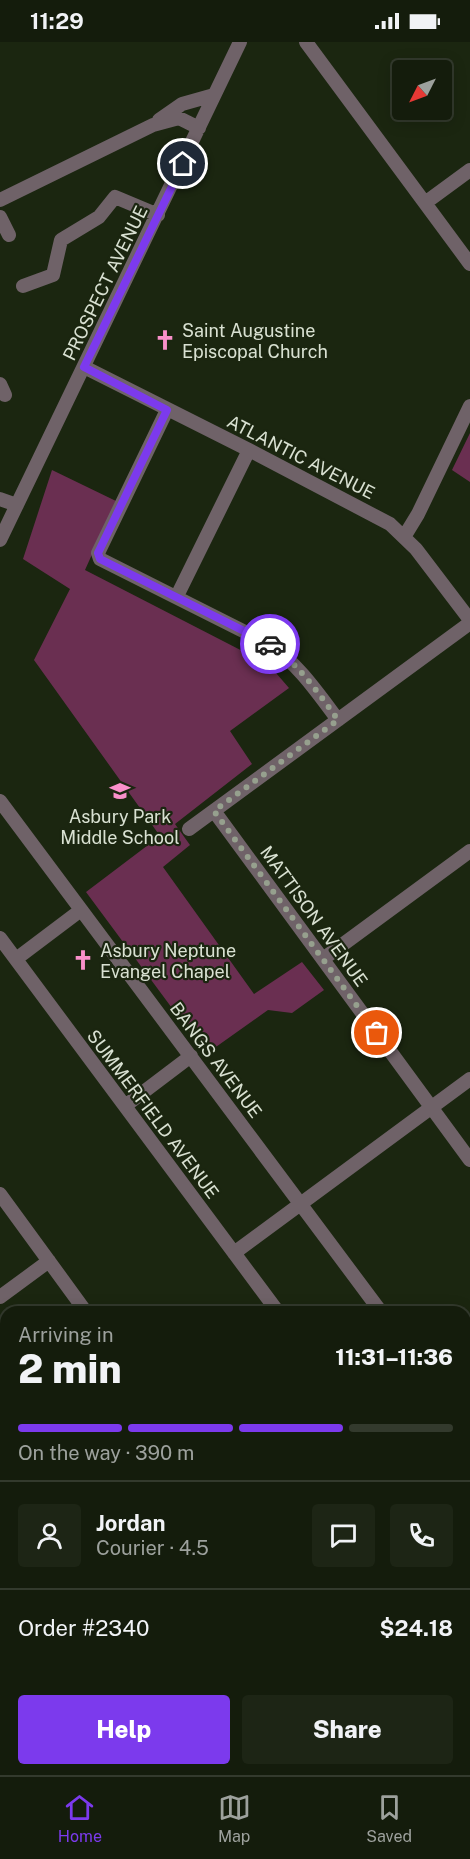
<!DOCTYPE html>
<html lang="en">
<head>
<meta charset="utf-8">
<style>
  :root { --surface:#141c0c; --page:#1d2515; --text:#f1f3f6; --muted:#9da19d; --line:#333a2d; --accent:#7c3aed }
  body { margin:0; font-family:"Public Sans",sans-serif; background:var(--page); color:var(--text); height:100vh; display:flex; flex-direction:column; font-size:22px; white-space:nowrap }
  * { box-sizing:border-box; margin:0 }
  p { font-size:20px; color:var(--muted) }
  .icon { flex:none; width:33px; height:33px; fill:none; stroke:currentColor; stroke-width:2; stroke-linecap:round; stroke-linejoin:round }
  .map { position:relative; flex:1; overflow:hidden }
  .drawer { position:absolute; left:0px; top:1264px; width:471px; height:470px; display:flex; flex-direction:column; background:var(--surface); border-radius:18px 18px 0 0; box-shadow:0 3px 15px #0003,0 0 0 2px var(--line) }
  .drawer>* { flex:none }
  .needle { width:39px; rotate:228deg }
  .tools { position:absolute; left:392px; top:18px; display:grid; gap:12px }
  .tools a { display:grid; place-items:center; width:60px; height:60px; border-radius:6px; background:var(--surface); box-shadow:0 3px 15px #0003,0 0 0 2px var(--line); font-size:30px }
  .pin { position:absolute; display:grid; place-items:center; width:51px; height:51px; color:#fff; margin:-26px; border:3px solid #fff; border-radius:50%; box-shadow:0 2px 6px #0007 }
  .courier { position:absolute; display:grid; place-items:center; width:60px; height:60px; margin:-30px; border:4px solid #7c3aed; border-radius:50%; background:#fff; color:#222; box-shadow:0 2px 8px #0007 }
  .summary em { font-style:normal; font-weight:800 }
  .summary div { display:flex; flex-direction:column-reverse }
  .summary { display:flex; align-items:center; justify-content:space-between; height:102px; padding:0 18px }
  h1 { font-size:39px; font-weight:800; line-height:45px }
  .bar { display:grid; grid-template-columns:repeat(4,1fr); gap:9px 6px; align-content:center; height:72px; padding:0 18px }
  .bar i { height:8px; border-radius:4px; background:var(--line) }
  .bar .selected { background:var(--accent) }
  .bar p { grid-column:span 4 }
  .line { display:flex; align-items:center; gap:15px; padding:0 18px; border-top:2px solid var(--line) }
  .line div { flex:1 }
  .round { display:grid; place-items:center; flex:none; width:63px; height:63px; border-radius:6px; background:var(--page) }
  .primary-button { display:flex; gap:12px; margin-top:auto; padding:12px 18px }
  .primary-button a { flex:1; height:69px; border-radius:6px; background:var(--accent); color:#fff; font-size:24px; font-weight:800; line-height:69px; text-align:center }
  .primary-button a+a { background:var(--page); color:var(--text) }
  .status { display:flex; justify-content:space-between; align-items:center; height:42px; padding:0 30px; background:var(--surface); direction:ltr }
  .status svg { height:16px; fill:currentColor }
  .dock { display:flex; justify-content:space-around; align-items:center; height:84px; border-top:2px solid var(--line); background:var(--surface); font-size:16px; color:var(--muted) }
  .dock a { display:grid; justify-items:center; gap:3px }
  .dock .selected { color:var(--accent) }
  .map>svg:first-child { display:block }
  .green { fill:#6a2f51 }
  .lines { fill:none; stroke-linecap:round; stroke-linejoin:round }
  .minor { stroke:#6f6268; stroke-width:14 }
  .done { stroke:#96a08e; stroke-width:6; stroke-dasharray:0 10.8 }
  .route { stroke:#7c3aed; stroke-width:8 }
  .labels { text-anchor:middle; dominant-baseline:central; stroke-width:4.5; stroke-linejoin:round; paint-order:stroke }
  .street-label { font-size:18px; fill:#d9e1d2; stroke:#1b2610 }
  .poi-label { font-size:18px; fill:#d9e1d2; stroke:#1b2610; text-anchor:start }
</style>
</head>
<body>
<div class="status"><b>11:29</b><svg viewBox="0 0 49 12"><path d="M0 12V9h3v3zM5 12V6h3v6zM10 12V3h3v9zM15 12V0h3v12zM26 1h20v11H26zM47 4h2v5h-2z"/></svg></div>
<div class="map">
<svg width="470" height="1733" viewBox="0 0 470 1733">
  <rect width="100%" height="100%" fill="#1b2610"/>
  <path class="green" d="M470,391V440L452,428Z
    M52,428L116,459L85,528L260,618L276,631L289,646L230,689L252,722L175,782L190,803L163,825L254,952L302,920L324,948L292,971L268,968L206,1012L86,850L160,794L34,618L70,547L23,517Z"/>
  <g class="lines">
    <path class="minor" d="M306,0L470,222
      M159,78L182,62L214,53
      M0,158L153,83L179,76L199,86
      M425,161L470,128
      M0,175L9,193
      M23,244L53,233L61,198L99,175L115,155L158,173
      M84,325L249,408L390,482L416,507L470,578
      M0,342L5,353
      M167,368L98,511L100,517L269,602C298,622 317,650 338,678
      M0,457L17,463
      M404,495L418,472L470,364
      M0,498L240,0
      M177,554L249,408
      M0,759L381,1270
      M214,769L470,1118
      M189,787L470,581
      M0,896L278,1270
      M16,917L81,868
      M323,917L470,809
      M125,1064L191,1014
      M0,1152L86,1270
      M234,1211L470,1037
      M0,1255L49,1219
      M465,1384L470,1391
      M465,1444L470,1440
      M0,1471L6,1478
      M0,1503L6,1500
      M465,1558L470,1564
      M0,1566L6,1561
      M465,1676L470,1672
      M203,1728L207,1733
      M449,1728L454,1733
      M139,1733L145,1728
      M401,1733L406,1728"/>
  </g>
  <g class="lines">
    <path class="done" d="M270,602C298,622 318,650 338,678L214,769L377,991"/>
    <path class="route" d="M183,122L84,325L167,368L98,511L100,517L270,602"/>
  </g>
  <defs>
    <g id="church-bare" transform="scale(1.62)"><path d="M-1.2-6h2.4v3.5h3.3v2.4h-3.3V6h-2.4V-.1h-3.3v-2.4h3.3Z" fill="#f990ca" stroke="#1b2610" stroke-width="2.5" paint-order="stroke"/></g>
    <g id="school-bare" transform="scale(1.62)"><path d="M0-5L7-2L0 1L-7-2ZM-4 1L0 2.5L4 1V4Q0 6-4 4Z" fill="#f990ca" stroke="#1b2610" stroke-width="2.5" paint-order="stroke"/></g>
  </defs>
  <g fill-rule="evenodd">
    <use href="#church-bare" x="165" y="298"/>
    <use href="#school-bare" x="120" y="749"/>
    <use href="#church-bare" x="83" y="918"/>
  </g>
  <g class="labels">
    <g class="street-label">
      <text transform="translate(105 241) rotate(-64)">PROSPECT AVENUE</text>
      <text transform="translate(301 415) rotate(27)">ATLANTIC AVENUE</text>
      <text transform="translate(314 874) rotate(54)">MATTISON AVENUE</text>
      <text transform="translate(216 1018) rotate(53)">BANGS AVENUE</text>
      <text transform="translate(153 1072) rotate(53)">SUMMERFIELD AVENUE</text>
    </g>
    <g class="poi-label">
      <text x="182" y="288">Saint Augustine<tspan x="182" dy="21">Episcopal Church</tspan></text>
      <text x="120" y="774" text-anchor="middle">Asbury Park<tspan x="120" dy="21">Middle School</tspan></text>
      <text x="100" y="908">Asbury Neptune<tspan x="100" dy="21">Evangel Chapel</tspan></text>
    </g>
  </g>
</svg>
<div class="tools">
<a><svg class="needle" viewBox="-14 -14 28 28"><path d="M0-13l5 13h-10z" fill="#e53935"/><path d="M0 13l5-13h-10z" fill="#9da19d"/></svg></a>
</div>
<div class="pin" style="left:377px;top:991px;background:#ea580c"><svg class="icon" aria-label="bag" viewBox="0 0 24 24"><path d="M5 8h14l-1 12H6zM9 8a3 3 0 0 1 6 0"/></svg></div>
<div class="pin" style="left:183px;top:122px;background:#1f2937"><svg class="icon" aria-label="home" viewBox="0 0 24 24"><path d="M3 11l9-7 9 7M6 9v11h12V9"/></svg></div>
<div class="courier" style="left:270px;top:602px"><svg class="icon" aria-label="car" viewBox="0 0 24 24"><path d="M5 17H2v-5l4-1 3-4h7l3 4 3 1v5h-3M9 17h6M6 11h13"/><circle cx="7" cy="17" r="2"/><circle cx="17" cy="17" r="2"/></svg></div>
<section class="drawer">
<div class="summary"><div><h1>2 min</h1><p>Arriving in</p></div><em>11:31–11:36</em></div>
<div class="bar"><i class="selected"></i><i class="selected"></i><i class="selected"></i><i></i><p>On the way · 390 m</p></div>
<div class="line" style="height:108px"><a class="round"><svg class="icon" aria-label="person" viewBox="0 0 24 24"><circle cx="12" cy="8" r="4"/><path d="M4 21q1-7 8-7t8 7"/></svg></a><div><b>Jordan</b><p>Courier · 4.5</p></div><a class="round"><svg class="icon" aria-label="chat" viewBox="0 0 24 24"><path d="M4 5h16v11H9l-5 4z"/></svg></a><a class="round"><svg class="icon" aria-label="phone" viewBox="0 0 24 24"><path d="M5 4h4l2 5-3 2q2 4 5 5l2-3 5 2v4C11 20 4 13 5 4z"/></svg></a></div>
<div class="line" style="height:78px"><div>Order #2340</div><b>$24.18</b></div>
<div class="primary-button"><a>Help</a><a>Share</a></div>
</section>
</div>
<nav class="dock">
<a class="selected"><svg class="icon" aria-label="home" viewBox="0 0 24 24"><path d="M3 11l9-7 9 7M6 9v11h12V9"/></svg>Home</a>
<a><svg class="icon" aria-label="map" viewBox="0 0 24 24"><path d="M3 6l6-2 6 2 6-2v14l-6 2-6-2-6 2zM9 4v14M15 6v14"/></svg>Map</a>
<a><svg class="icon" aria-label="saved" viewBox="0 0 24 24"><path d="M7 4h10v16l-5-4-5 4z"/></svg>Saved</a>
</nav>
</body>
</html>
